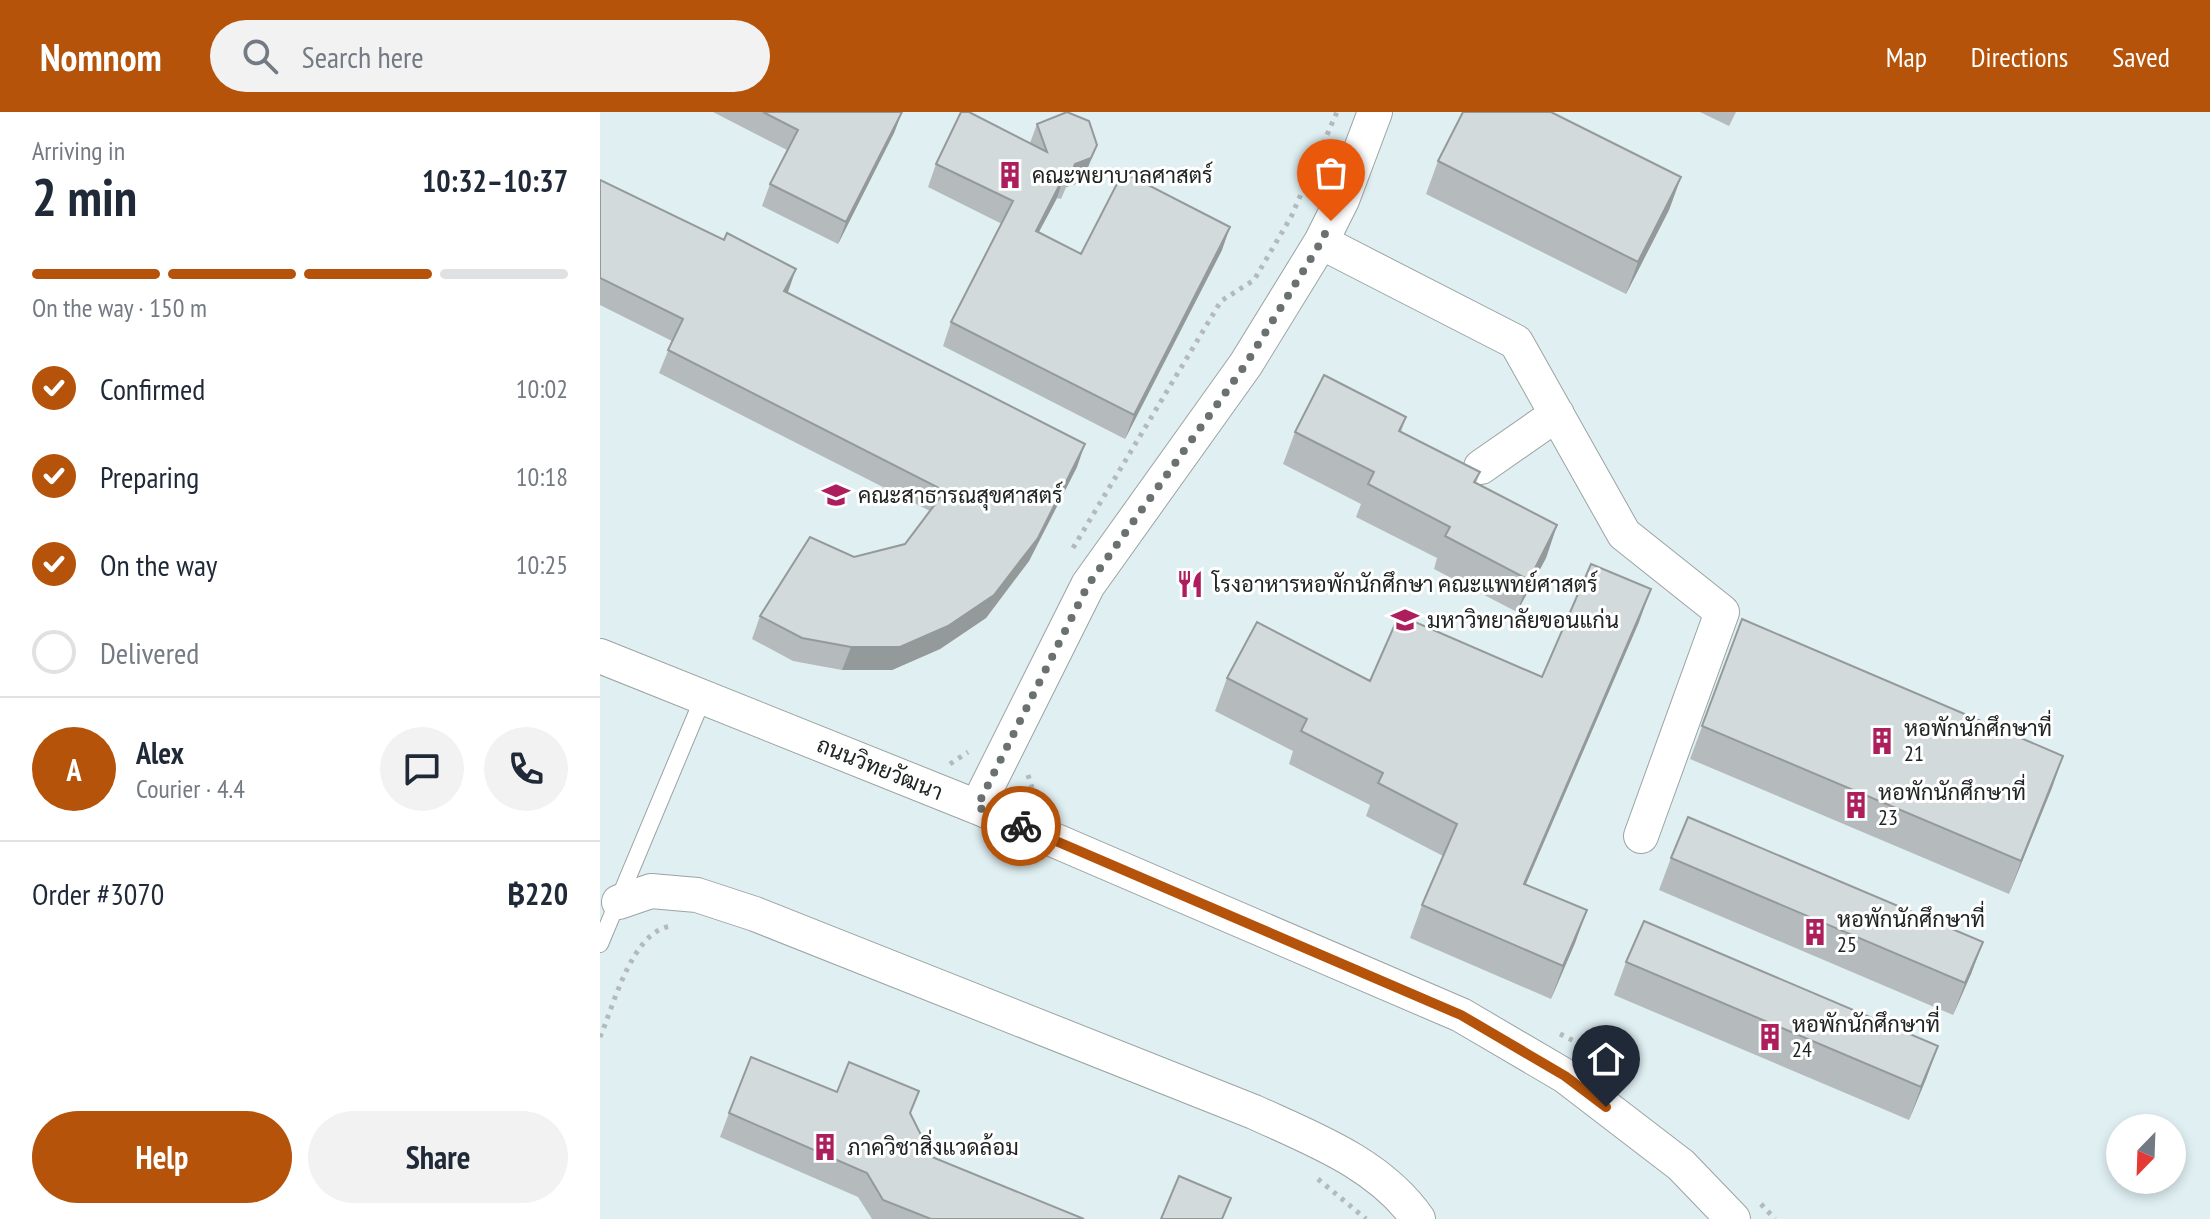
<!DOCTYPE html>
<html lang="en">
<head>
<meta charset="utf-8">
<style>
  :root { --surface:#fff; --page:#f2f2f3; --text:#1f2937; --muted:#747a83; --line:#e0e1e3; --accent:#b45309 }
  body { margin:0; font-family:"PT Sans Narrow",Sarabun,sans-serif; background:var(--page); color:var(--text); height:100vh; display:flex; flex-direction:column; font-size:30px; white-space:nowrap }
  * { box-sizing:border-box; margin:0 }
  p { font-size:26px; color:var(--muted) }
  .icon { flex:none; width:44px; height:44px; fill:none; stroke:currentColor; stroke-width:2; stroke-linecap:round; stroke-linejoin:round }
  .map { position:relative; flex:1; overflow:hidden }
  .panel { display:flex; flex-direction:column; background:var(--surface); width:600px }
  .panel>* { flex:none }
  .needle { width:52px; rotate:203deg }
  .buttons { position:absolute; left:1506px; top:1002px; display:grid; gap:16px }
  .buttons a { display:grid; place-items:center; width:80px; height:80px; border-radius:50%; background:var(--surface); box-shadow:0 4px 12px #0003; font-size:40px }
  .pin { position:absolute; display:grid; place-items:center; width:68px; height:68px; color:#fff; margin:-82px -34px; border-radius:50% 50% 50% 0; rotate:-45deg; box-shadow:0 0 8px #0007 }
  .pin .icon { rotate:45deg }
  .courier { position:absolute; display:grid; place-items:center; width:80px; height:80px; margin:-40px; border:6px solid #b45309; border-radius:50%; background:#fff; color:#222; box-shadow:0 2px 10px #0007 }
  .headline em { font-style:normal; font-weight:800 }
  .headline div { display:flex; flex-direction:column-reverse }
  .headline { display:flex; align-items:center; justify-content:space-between; height:136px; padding:0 32px }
  h1 { font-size:52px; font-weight:800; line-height:60px }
  .bar { display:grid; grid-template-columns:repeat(4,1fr); gap:12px 8px; align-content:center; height:96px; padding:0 32px }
  .bar i { height:10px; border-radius:6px; background:var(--line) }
  .bar .current { background:var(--accent) }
  .bar p { grid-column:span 4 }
  .line { display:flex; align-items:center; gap:20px; padding:0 32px; border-top:2px solid var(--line) }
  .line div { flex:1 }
  .round { display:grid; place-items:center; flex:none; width:84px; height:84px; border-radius:42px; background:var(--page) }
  ol { padding:0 32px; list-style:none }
  li { display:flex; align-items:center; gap:24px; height:88px }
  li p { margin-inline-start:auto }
  li .icon { padding:8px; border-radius:50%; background:var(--accent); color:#fff; stroke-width:4 }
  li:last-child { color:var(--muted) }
  li i { width:44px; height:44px; border:4px solid var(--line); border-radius:50% }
  .cta { display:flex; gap:16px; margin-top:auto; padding:16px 32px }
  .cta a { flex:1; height:92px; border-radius:48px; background:var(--accent); color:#fff; font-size:32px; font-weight:800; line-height:92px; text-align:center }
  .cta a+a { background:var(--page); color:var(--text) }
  header { display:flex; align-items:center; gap:48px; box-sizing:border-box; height:112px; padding:0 40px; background:var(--accent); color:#fff }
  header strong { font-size:38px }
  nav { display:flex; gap:44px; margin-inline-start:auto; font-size:28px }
  .search { width:560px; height:72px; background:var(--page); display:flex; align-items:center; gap:20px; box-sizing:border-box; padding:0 28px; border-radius:44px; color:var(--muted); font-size:30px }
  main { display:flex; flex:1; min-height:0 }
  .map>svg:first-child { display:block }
  .built { fill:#dfeff2; fill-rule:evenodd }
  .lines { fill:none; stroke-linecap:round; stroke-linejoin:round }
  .lane-casing { stroke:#9ca3a4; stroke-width:18 }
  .street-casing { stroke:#9ca3a4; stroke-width:36 }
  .path { stroke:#b4babb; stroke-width:5; stroke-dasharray:4 6; stroke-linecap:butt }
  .lane { stroke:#fff; stroke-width:16 }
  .street { stroke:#fff; stroke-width:34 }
  .wall { fill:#b5bbbc }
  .shaded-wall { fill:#949999 }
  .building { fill:#d3dadb; stroke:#949999; stroke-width:2 }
  .done { stroke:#6b7070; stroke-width:8; stroke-dasharray:0 14.4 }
  .route { stroke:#b45309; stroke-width:10 }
  .labels { text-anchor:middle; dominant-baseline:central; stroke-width:6; stroke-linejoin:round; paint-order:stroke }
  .poi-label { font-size:22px; fill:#212424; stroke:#fff; text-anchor:start }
  .street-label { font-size:22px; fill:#212424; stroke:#fff }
</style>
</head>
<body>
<header>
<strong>Nomnom</strong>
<div class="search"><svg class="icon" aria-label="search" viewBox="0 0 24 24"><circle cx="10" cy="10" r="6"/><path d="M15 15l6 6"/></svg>Search here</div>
<nav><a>Map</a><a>Directions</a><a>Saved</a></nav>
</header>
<main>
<section class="panel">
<div class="headline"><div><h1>2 min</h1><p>Arriving in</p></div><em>10:32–10:37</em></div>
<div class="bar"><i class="current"></i><i class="current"></i><i class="current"></i><i></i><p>On the way · 150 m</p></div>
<ol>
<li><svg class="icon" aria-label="check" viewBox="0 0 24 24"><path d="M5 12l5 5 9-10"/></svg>Confirmed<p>10:02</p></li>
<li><svg class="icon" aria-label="check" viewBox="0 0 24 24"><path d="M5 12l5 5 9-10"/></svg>Preparing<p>10:18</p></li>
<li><svg class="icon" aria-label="check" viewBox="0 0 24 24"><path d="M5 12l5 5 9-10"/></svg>On the way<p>10:25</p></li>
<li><i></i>Delivered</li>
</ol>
<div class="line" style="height:144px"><b class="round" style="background:var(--accent);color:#fff">A</b><div><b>Alex</b><p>Courier · 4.4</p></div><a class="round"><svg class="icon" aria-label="chat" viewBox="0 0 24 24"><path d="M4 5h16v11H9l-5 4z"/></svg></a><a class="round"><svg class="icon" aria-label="phone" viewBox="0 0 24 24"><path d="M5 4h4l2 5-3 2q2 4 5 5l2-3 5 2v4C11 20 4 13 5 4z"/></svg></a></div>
<div class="line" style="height:104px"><div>Order #3070</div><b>฿220</b></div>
<div class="cta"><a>Help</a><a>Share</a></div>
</section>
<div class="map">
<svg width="1610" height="1107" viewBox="0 0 1610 1107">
  <rect width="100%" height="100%" fill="#f5fcfe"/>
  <path class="built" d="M0,0H1610V1107H0ZM1520,1016H1572V1068H1520Z"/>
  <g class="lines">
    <g class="lane-casing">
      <path id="lane" d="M0,832L103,586"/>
    </g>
    <g class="street-casing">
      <path id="street" d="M721,130L916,230L1024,422L1122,500L1041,724
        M881,355L957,302
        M0,544L377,695L861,903L965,964L1081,1053L1133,1107
        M377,695L488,473L646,252L721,130L742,88L775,0
        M19,790L51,779L97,783L155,802L654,1000C713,1027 780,1052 818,1107"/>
    </g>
    <path class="path" d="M473,436L621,189L654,168L691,105L737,0
      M350,652L368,640
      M428,663L436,688
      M960,922L980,932L1021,964
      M0,925C14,893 32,818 72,814
      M718,1067L766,1107
      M1161,1092L1175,1107"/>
    <use href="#lane" class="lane"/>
    <use href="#street" class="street"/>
  </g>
  <path class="wall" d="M113,0H302L294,21L238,132L162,94L170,72L187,38Z
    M1100,0H1136L1129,14Z
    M437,12L497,33L482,70L466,75L461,87L457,86L439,120L481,142L622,138L525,327L343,234L351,210L402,112L328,75L336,52L430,31Z
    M838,49L1081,65L1069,98L1026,182L826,82Z
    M0,68L477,355L429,449L386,506L340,537L292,558H242L193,549L152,527L160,504L254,445L305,432L330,399L59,261L72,229L0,193Z
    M806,305L801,320L880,360L876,371L957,413L946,446L917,500L834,457L837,446L756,405L761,392L683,352L695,320Z
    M1142,507L1463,644L1409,782L1090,647Z
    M1039,510L926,772L987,798L975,831L951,887L810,826L822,793L843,744L766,704L770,693L689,652L693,639L615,599L627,566L770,569L942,565Z
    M1071,746L1383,830L1371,862L1353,903L1059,778Z
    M1026,850L1338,934L1326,967L1309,1008L1014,883Z
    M237,980L332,1045L484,1107H272L258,1085L120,1025L129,1001Z"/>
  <path class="shaded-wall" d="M302,0L294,21L238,132L246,110Z
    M497,33L482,70L466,75L461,87L475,52Z
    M465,62L457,86L427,142L436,119Z
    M1081,65L1069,98L1026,182L1038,150Z
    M630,115L622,138L525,327L534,303Z
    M196,157L188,180L176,202L184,179Z
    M485,332L477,355L429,449L386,506L340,537L292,558H242L251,535Z
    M957,413L946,446L917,500L929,468Z
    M1051,477L1039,510L912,804L924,772Z
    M1463,644L1452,676L1409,782L1421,749Z
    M987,798L975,831L951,887L963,854Z
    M1383,830L1371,862L1353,903L1365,871Z
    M1338,934L1326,967L1309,1008L1321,975Z"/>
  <path class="building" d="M163,0H302L246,110L170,72L198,18Z
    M361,0H369L447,40L437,12L467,0L489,9L497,33L491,46L475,52L470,64L465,62L436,119L481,142L523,60L630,115L534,303L351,210L413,89L336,52Z
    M863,0H951L1081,65L1038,150L838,49Z
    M0,68L124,128L127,121L196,157L184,179L485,332L438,426L394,483L348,514L300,535H251L202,526L160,504L210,425L254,445L305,432L345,379L68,238L83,207L0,166Z
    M724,263L806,305L799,319L880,360L874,370L957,413L929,468L845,424L850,415L768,372L774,360L695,320Z
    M991,452L1051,477L924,772L987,798L963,854L822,793L857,712L778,671L783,661L701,619L707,607L627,566L657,510L770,569L799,503L942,565Z
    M1142,507L1463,644L1421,749L1102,614Z
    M1088,705L1383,830L1365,871L1071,746Z
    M1044,809L1338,934L1321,975L1026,850Z
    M151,945L237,980L249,950L319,979L310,1001L332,1045L484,1107H331L283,1088L267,1061L129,1001Z
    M579,1064L631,1086L622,1107H561Z"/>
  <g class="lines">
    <path class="done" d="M421,714L377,695L488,473L646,252L721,130L731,109"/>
    <path class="route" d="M421,714L861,903L965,964L1006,995"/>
  </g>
  <defs>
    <g id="building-bare" transform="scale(2.16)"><path d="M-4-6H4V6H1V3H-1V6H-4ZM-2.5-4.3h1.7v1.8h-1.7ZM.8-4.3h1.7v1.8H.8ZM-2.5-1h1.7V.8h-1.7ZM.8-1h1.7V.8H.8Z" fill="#ac1f5c" stroke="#fff" stroke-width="2.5" paint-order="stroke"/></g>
    <g id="university-bare" transform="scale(2.16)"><path d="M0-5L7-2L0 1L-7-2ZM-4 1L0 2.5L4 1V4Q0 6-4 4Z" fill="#ac1f5c" stroke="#fff" stroke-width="2.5" paint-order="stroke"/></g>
    <g id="restaurant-bare" transform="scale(2.16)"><path d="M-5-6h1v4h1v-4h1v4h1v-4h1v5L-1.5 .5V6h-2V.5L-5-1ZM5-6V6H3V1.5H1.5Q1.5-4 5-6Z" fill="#ac1f5c" stroke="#fff" stroke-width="2.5" paint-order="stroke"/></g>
  </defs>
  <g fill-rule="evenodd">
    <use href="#building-bare" x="410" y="63"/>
    <use href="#university-bare" x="236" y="383"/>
    <use href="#restaurant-bare" x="590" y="472"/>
    <use href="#university-bare" x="805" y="508"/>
    <use href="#building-bare" x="1282" y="629"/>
    <use href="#building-bare" x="1256" y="693"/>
    <use href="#building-bare" x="1215" y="820"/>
    <use href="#building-bare" x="1170" y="925"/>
    <use href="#building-bare" x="225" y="1035"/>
  </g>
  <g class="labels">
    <g class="poi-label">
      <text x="432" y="63">คณะพยาบาลศาสตร์</text>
      <text x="258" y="383">คณะสาธารณสุขศาสตร์</text>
      <text x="612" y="472">โรงอาหารหอพักนักศึกษา คณะแพทย์ศาสตร์</text>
      <text x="827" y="508">มหาวิทยาลัยขอนแก่น</text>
      <text x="1304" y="616">หอพักนักศึกษาที่<tspan x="1304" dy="25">21</tspan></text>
      <text x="1278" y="680">หอพักนักศึกษาที่<tspan x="1278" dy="25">23</tspan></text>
      <text x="1237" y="807">หอพักนักศึกษาที่<tspan x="1237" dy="25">25</tspan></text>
      <text x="1192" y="912">หอพักนักศึกษาที่<tspan x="1192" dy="25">24</tspan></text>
      <text x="247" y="1035">ภาควิชาสิ่งแวดล้อม</text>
    </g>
    <g class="street-label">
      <text transform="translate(280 656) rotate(22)">ถนนวิทยวัฒนา</text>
    </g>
  </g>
</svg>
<div class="buttons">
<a><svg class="needle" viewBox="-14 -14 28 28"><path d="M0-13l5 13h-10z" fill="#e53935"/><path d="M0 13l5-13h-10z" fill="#747a83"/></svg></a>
</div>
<div class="pin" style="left:731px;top:109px;background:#ea580c"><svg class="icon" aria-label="bag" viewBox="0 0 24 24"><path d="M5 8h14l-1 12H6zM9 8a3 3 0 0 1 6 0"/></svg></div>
<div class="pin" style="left:1006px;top:995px;background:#1f2937"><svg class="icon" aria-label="home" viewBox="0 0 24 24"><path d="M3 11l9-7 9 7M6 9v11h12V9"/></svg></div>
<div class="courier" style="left:421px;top:714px"><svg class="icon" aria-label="bike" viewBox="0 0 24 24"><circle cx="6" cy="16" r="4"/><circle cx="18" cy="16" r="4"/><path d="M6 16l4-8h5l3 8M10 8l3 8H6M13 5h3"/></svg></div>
</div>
</main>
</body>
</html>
